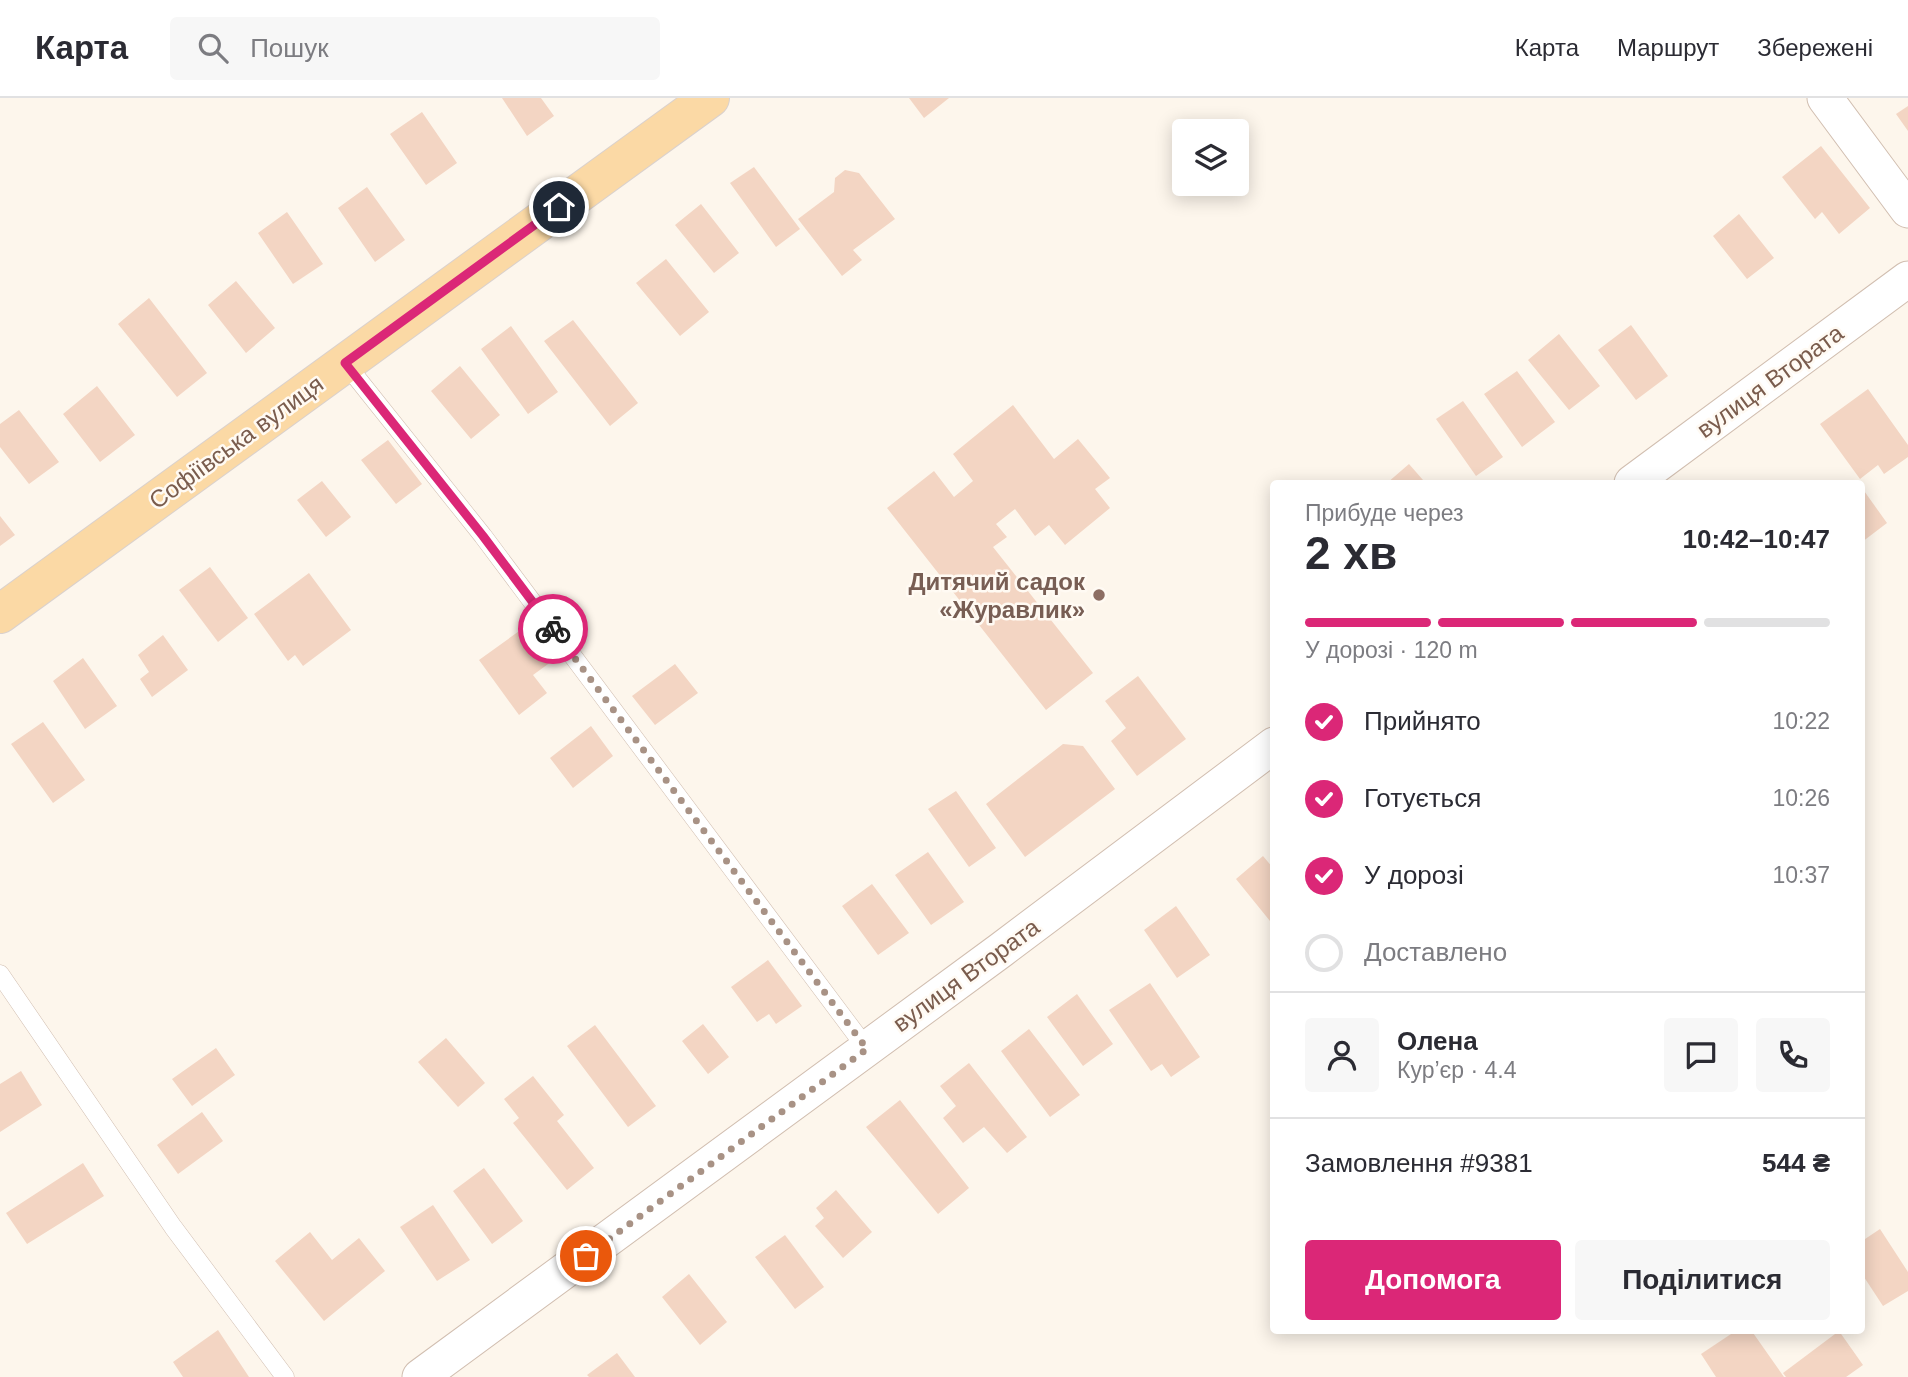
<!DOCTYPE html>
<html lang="uk">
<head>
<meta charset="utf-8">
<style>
  :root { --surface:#fff; --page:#f7f7f7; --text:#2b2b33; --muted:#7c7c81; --line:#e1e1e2; --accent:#db2777 }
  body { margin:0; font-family:Arial,sans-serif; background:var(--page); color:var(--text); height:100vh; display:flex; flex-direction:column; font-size:26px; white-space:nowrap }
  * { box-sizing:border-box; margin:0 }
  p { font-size:23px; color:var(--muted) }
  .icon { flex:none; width:38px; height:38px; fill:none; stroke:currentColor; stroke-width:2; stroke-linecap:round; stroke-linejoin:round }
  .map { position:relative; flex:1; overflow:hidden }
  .panel { position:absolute; left:1270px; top:382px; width:595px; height:854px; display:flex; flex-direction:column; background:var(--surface); border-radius:7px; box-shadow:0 4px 18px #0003 }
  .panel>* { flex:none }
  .buttons { position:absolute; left:1172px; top:21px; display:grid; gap:14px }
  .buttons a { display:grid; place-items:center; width:77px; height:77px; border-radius:7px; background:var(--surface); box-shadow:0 4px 18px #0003; font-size:35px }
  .pin { position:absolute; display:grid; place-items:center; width:60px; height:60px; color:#fff; margin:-30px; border:4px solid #fff; border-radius:50%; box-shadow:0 2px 7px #0007 }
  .courier { position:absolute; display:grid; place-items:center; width:70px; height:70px; margin:-35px; border:5px solid #db2777; border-radius:50%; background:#fff; color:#222; box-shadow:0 2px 9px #0007 }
  .headline em { font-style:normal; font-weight:700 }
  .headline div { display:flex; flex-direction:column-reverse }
  .headline { display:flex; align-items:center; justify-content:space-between; height:119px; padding:0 35px }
  h1 { font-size:46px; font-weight:700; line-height:52px }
  .bar { display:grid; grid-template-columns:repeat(4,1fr); gap:10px 7px; align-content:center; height:84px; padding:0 35px }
  .bar i { height:9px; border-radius:5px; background:var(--line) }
  .bar .on { background:var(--accent) }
  .bar p { grid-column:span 4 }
  .line { display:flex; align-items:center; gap:18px; padding:0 35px; border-top:2px solid var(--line) }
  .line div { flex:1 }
  .round { display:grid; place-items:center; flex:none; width:74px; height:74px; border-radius:7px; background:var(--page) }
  ol { padding:0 35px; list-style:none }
  li { display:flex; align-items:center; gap:21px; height:77px }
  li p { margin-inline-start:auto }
  li .icon { padding:7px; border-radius:50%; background:var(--accent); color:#fff; stroke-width:4 }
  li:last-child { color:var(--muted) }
  li i { width:38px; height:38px; border:4px solid var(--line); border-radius:50% }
  .button { display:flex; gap:14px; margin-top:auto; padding:14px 35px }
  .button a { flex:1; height:80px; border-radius:7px; background:var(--accent); color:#fff; font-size:28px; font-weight:700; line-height:80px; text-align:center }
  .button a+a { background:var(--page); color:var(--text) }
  header { display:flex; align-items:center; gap:42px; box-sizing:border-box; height:98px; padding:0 35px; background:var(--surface); border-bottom:2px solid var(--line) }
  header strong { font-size:33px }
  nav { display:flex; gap:38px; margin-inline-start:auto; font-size:24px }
  .search { width:490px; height:63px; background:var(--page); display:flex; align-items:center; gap:18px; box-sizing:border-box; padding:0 24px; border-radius:7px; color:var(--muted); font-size:26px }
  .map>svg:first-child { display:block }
  .building { fill:#f3d5c3 }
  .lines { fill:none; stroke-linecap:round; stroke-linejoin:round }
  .lane-casing { stroke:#d1beb0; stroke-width:19 }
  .street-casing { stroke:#d1beb0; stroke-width:37 }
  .primary-casing { stroke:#dad1cd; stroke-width:40 }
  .lane { stroke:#fff; stroke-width:18 }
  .street { stroke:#fff; stroke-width:35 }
  .primary { stroke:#fbd9a5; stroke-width:38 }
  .done { stroke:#a89285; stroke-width:7; stroke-dasharray:0 12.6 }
  .route { stroke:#db2777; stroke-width:9 }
  .education-dot { fill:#8d6e63; stroke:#fffaf3; stroke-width:2.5 }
  .labels { text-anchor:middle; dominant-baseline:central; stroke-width:5; stroke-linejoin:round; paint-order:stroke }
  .street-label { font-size:24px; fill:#7a5c4d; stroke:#fffaf3 }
  .education-label { font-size:24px; font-weight:bold; fill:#785e54; stroke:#fffaf3; text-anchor:end }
</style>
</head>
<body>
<header>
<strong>Карта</strong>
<div class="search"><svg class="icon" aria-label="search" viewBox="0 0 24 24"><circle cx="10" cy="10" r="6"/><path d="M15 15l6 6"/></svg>Пошук</div>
<nav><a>Карта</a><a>Маршрут</a><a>Збережені</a></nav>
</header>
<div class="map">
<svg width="1908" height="1279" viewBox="0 0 1908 1279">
  <rect width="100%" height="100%" fill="#fdf6ec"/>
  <path class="building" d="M502,0H541L554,18L527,38Z
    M909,0H949L924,20Z
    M1908,8V33L1896,16Z
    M422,14L457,65L426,87L390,36Z
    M1821,48L1870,110L1839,136L1822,114L1815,121L1782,79Z
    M754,69L800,131L776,149L730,85Z
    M845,72L859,75L895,121L853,152L862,162L842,178L798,121L834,94L835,80Z
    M367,89L405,142L375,164L338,110Z
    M701,106L739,155L714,175L675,127Z
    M287,114L323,166L293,186L258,135Z
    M1739,116L1774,160L1747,181L1713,138Z
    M666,161L709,214L680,238L636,185Z
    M236,183L275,230L246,255L208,207Z
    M149,200L207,275L177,299L118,226Z
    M573,222L638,305L610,328L544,243Z
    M1631,227L1668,278L1636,302L1598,252Z
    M511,228L558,294L528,316L481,251Z
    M1559,236L1600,288L1569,312L1528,262Z
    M460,268L500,317L471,341L431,293Z
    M1517,273L1555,324L1522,349L1484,296Z
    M97,288L135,337L100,364L63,316Z
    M1868,291L1908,347V359L1884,376L1878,367L1860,381L1820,326Z
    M1463,303L1503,359L1476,378L1436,321Z
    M1013,307L1054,361L1078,341L1110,380L1095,391L1110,410L1065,447L1049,427L1035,438L1015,411L996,426L1007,439L993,449L1093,575L1046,612L887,410L934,373L954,399L973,383L953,356Z
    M19,312L59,364L29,386L0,349V326Z
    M388,342L422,386L396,406L361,362Z
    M1409,366L1423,382L1419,385H1387Z
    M322,383L351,419L326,439L297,402Z
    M1862,390L1887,425L1862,444Z
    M0,418L15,437L0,448Z
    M210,469L248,520L218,544L179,492Z
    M309,475L351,532L303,568L295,557L288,563L254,516Z
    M529,526L555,561L533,577L547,595L519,617L479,562Z
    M163,537L188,572L152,599L140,581L149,574L138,557Z
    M83,560L117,608L85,631L53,583Z
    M675,566L698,595L655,627L632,598Z
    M1138,578L1186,641L1137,678L1111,643L1126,630L1105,603Z
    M43,624L85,682L53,705L11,646Z
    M591,628L613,658L573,690L550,660Z
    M1063,646L1083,648L1115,691L1025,759L986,706Z
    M956,693L996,750L969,769L928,711Z
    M928,754L964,804L931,827L895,777Z
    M1263,758L1274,771V828L1236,781Z
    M872,786L909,835L878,857L842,808Z
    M1176,808L1210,857L1177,880L1144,832Z
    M768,862L802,908L776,926L769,916L757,924L731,889Z
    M1150,885L1200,959L1171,979L1162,966L1151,973L1109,912Z
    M1077,896L1113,946L1083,968L1047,919Z
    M703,926L729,959L708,976L682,943Z
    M595,927L656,1008L628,1029L567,948Z
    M1029,931L1080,997L1050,1019L1001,953Z
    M446,940L485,985L458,1009L418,964Z
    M216,950L235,977L192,1008L172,981Z
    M969,965L1027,1039L1007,1055L984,1029L963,1045L943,1020L956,1008L940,988Z
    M21,973L42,1007L0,1034V986Z
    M533,978L564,1017L557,1023L594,1070L567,1092L513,1025L519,1020L504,1001Z
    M900,1002L969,1090L938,1116L866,1029Z
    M202,1014L223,1043L178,1076L157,1047Z
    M83,1065L104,1098L27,1146L6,1115Z
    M484,1070L523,1123L492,1146L453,1093Z
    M836,1092L872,1134L843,1160L815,1128L824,1120L816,1110Z
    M433,1107L470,1162L437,1183L400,1129Z
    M1880,1131L1908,1174V1193L1883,1208L1862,1176V1143Z
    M310,1134L332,1162L359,1140L385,1173L324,1223L275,1163Z
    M785,1137L824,1189L795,1211L755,1159Z
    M689,1176L727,1224L700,1247L662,1199Z
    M218,1232L249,1279H183L173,1264Z
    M1737,1232H1751L1784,1279H1716L1701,1256Z
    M1839,1233L1863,1267L1846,1279H1786L1783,1275Z
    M617,1255L635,1279H589L587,1277Z"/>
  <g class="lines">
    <g class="lane-casing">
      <path id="lane" d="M345,265L483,438L867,951
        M0,876L173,1129L285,1279"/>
    </g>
    <g class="street-casing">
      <path id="street" d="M1825,0L1908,112
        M1632,385L1908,181
        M420,1279L1001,852L1274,647"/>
    </g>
    <g class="primary-casing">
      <path id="primary" d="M0,516L710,0"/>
    </g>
    <use href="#lane" class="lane"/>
    <use href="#street" class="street"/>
    <use href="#primary" class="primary"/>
  </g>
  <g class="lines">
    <path class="done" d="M553,531L867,951L586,1158"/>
    <path class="route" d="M553,531L483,438L345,265L559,109"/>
  </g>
  <circle class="education-dot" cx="1099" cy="497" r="7"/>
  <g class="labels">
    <g class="street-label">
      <text transform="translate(1770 283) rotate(-36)">вулиця Втората</text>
      <text transform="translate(236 344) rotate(-36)">Софіївська вулиця</text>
      <text transform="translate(966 877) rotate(-36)">вулиця Втората</text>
    </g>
    <g class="education-label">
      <text x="1085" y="483">Дитячий садок<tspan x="1085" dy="28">«Журавлик»</tspan></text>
    </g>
  </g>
</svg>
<div class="buttons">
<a><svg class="icon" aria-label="layers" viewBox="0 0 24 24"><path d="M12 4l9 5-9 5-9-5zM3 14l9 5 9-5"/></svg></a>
</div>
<div class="pin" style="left:586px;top:1158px;background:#ea580c"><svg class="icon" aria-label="bag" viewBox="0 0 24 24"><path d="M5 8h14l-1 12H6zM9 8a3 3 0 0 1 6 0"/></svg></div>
<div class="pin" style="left:559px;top:109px;background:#1f2937"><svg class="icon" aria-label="home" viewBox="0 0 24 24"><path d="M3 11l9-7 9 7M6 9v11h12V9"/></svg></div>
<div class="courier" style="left:553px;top:531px"><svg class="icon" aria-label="bike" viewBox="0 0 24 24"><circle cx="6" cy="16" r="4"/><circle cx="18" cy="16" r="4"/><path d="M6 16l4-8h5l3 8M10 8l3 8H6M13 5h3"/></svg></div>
<section class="panel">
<div class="headline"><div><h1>2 хв</h1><p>Прибуде через</p></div><em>10:42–10:47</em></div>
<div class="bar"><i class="on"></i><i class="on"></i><i class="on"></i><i></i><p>У дорозі · 120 m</p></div>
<ol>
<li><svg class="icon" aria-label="check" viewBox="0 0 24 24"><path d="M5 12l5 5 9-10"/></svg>Прийнято<p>10:22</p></li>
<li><svg class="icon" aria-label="check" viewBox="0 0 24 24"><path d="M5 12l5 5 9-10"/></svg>Готується<p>10:26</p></li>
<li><svg class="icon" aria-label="check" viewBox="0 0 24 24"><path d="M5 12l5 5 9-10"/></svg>У дорозі<p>10:37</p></li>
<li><i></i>Доставлено</li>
</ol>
<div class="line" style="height:126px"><a class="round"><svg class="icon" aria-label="person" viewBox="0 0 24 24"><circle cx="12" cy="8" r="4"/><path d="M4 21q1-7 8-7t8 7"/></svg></a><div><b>Олена</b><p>Кур’єр · 4.4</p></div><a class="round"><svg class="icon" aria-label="chat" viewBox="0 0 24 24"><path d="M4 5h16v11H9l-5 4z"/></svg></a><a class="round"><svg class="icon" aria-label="phone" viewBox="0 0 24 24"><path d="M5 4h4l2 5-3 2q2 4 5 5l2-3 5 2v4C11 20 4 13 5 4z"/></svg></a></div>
<div class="line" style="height:91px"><div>Замовлення #9381</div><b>544 ₴</b></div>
<div class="button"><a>Допомога</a><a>Поділитися</a></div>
</section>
</div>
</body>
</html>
